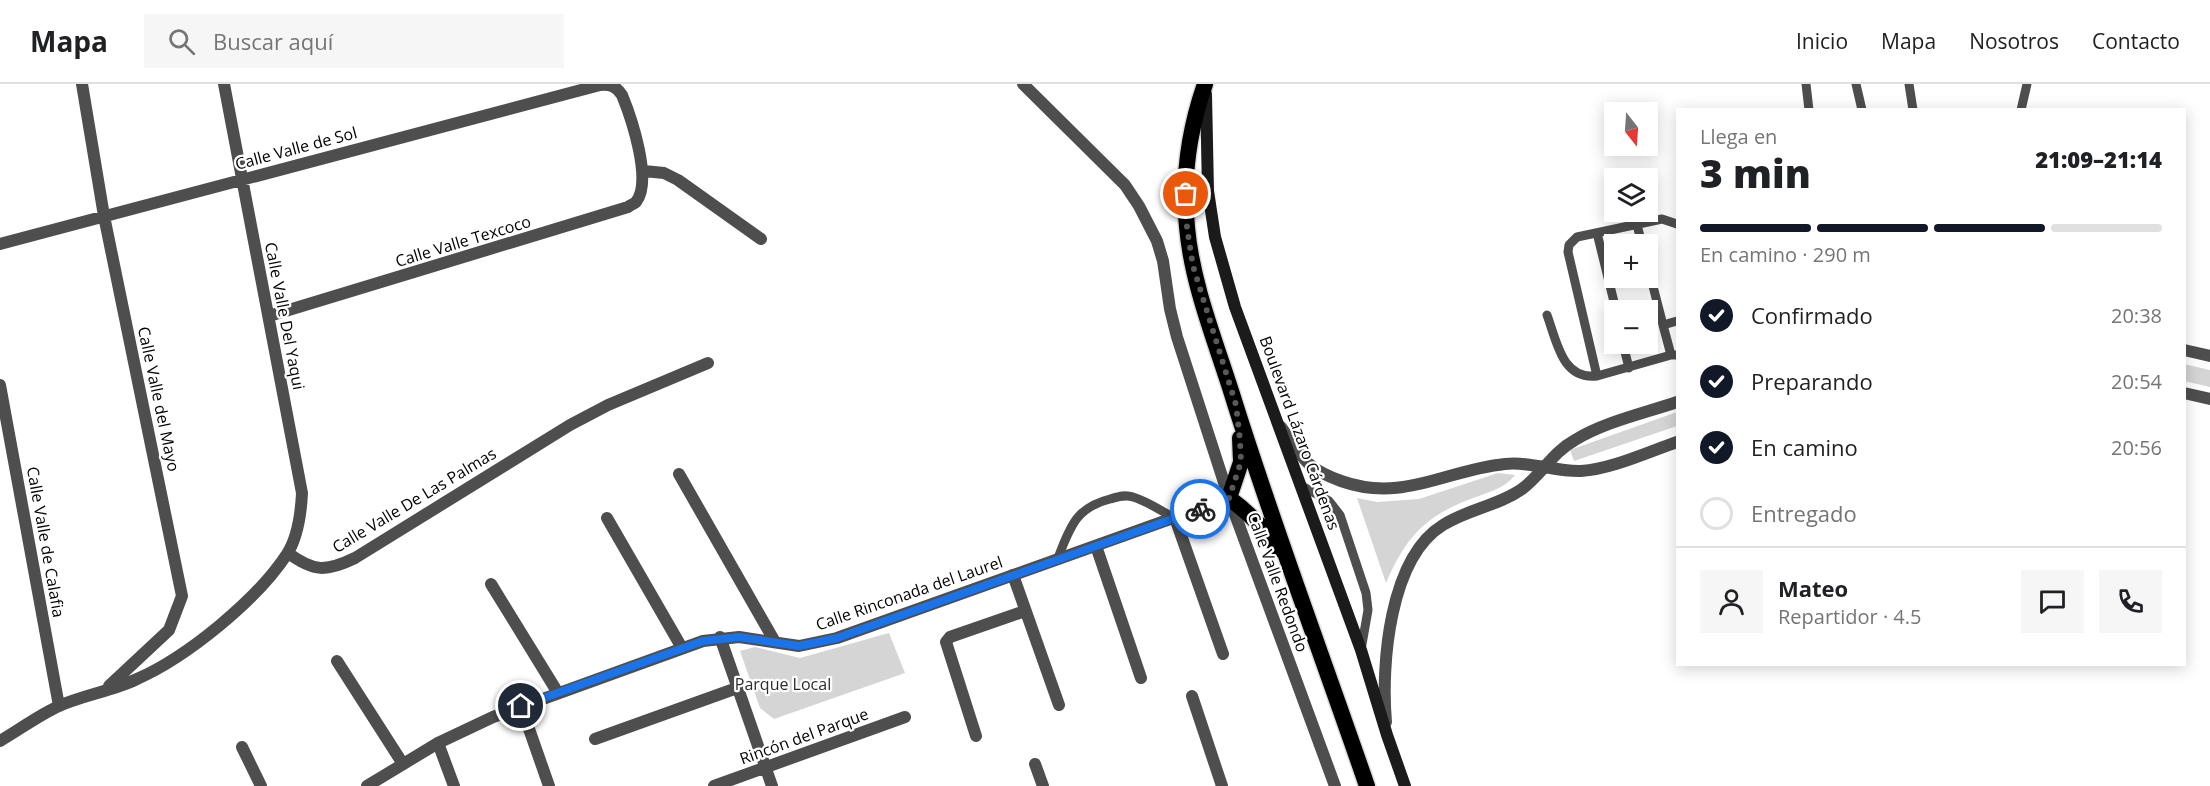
<!DOCTYPE html>
<html lang="es">
<head>
<meta charset="utf-8">
<style>
  :root { --surface:#fff; --page:#f6f6f6; --text:#202124; --muted:#757577; --line:#e0e0e0; --accent:#111827 }
  body { margin:0; font-family:"Open Sans",sans-serif; background:var(--page); color:var(--text); height:100vh; display:flex; flex-direction:column; font-size:22px; white-space:nowrap }
  * { box-sizing:border-box; margin:0 }
  p { font-size:20px; color:var(--muted) }
  .icon { flex:none; width:33px; height:33px; fill:none; stroke:currentColor; stroke-width:2; stroke-linecap:round; stroke-linejoin:round }
  .map { position:relative; flex:1; overflow:hidden }
  .details { position:absolute; left:1676px; top:24px; width:510px; height:558px; display:flex; flex-direction:column; background:var(--surface); border-radius:0px; box-shadow:0 3px 15px #0003 }
  .details>* { flex:none }
  .needle { width:39px; rotate:163deg }
  .buttons { position:absolute; left:1604px; top:18px; display:grid; gap:12px }
  .buttons a { display:grid; place-items:center; width:54px; height:54px; border-radius:0px; background:var(--surface); box-shadow:0 3px 15px #0003; font-size:30px }
  .pin { position:absolute; display:grid; place-items:center; width:51px; height:51px; color:#fff; margin:-26px; border:3px solid #fff; border-radius:50%; box-shadow:0 2px 6px #0007 }
  .courier { position:absolute; display:grid; place-items:center; width:60px; height:60px; margin:-30px; border:4px solid #1a73e8; border-radius:50%; background:#fff; color:#222; box-shadow:0 2px 8px #0007 }
  .summary em { font-style:normal; font-weight:800 }
  .summary div { display:flex; flex-direction:column-reverse }
  .summary { display:flex; align-items:center; justify-content:space-between; height:102px; padding:0 24px }
  h1 { font-size:39px; font-weight:800; line-height:45px }
  .bar { display:grid; grid-template-columns:repeat(4,1fr); gap:9px 6px; align-content:center; height:72px; padding:0 24px }
  .bar i { height:8px; border-radius:4px; background:var(--line) }
  .bar .on { background:var(--accent) }
  .bar p { grid-column:span 4 }
  .line { display:flex; align-items:center; gap:15px; padding:0 24px; border-top:2px solid var(--line) }
  .line div { flex:1 }
  .round { display:grid; place-items:center; flex:none; width:63px; height:63px; border-radius:0px; background:var(--page) }
  ol { padding:0 24px; list-style:none }
  li { display:flex; align-items:center; gap:18px; height:66px }
  li p { margin-inline-start:auto }
  li .icon { padding:6px; border-radius:50%; background:var(--accent); color:#fff; stroke-width:4 }
  li:last-child { color:var(--muted) }
  li i { width:33px; height:33px; border:3px solid var(--line); border-radius:50% }
  header { display:flex; align-items:center; gap:36px; box-sizing:border-box; height:84px; padding:0 30px; background:var(--surface); border-bottom:2px solid var(--line) }
  header strong { font-size:28px }
  nav { display:flex; gap:33px; margin-inline-start:auto; font-size:21px }
  .search { width:420px; height:54px; background:var(--page); display:flex; align-items:center; gap:15px; box-sizing:border-box; padding:0 21px; border-radius:0px; color:var(--muted); font-size:22px }
  .map>svg:first-child { display:block }
  .green { fill:#d5d5d5 }
  .lines { fill:none; stroke-linecap:round; stroke-linejoin:round }
  .trunk-casing { stroke:#dbdbdb; stroke-width:19 }
  .service { stroke:#4e4e4e; stroke-width:9 }
  .minor { stroke:#4e4e4e; stroke-width:12 }
  .tertiary { stroke:#4e4e4e; stroke-width:12 }
  .secondary { stroke:#1b1b1b; stroke-width:12 }
  .trunk { stroke:#000; stroke-width:16 }
  .done { stroke:#595959; stroke-width:6; stroke-dasharray:0 10.8 }
  .route { stroke:#1a73e8; stroke-width:8 }
  .labels { text-anchor:middle; dominant-baseline:central; stroke-width:4.5; stroke-linejoin:round; paint-order:stroke }
  .street-label { font-size:16px; fill:#000; stroke:#fff }
  .park-label { font-size:16px; fill:#2c2c2c; stroke:#fff }
</style>
</head>
<body>
<header>
<strong>Mapa</strong>
<div class="search"><svg class="icon" aria-label="search" viewBox="0 0 24 24"><circle cx="10" cy="10" r="6"/><path d="M15 15l6 6"/></svg>Buscar aquí</div>
<nav><a>Inicio</a><a>Mapa</a><a>Nosotros</a><a>Contacto</a></nav>
</header>
<div class="map">
<svg width="2210" height="702" viewBox="0 0 2210 702">
  <rect width="100%" height="100%" fill="#fff"/>
  <path class="green" d="M2184,280L2210,286V303L2184,297Z
    M1677,328V342L1574,377L1570,366Z
    M1498,389L1515,391C1504,405 1491,407 1476,413C1426,431 1407,451 1386,499L1357,414L1377,418L1419,415Z
    M889,549L905,589L774,635L760,624L740,567L755,563L800,574Z"/>
  <g class="lines">
    <g class="trunk-casing">
      <path id="trunk" d="M1205,0C1189,46 1182,94 1187,143C1192,200 1215,256 1232,310C1273,442 1322,571 1367,702
        M1240,354L1241,378L1229,414C1249,429 1265,444 1278,465"/>
    </g>
    <path class="service" d="M1806,0L1809,26
      M1856,0L1862,26
      M1909,0L1913,26
      M2021,26L2027,0
      M1637,141L1642,160
      M1597,149L1616,226
      M1647,179L1663,241
      M1547,231C1557,258 1562,296 1597,292L1671,271
      M1623,260L1629,284
      M1675,271H1671L1663,241L1677,237
      M1597,292L1568,168L1569,161L1577,153L1662,135L1677,140
      M1300,401L1329,417L1340,431L1366,509L1368,526L1361,566
      M1057,476C1070,445 1074,424 1110,415C1117,413 1125,410 1133,413C1147,417 1161,427 1175,434"/>
    <path class="minor" d="M82,0L104,132L182,512L169,546L109,602
      M644,87L664,89L678,96L761,155
      M0,160L600,1C610,0 616,2 622,11C631,33 653,97 636,118C634,120 630,121 628,123L269,232
      M0,301L59,622
      M679,390L775,558
      M607,434L682,564
      M1175,434L1223,570
      M1096,462L1141,594
      M288,469C314,488 326,488 355,474L570,341L608,321L708,279
      M1013,491L1059,621
      M491,500L558,609
      M720,553L772,702
      M337,577L403,680
      M1192,612L1222,702
      M521,622L549,702
      M976,652L946,558L950,553L1025,527
      M595,655L737,604
      M0,657C19,646 39,631 59,622C84,611 112,607 137,595C187,573 257,516 287,470C298,453 301,429 302,409L224,0
      M438,659L454,702
      M242,663L261,702
      M1035,680L1043,702
      M714,702L905,633"/>
    <path class="tertiary" d="M1023,0L1125,101L1139,122L1157,157L1163,177L1170,225L1177,253L1229,414L1335,702
      M2184,266L2210,272
      M2184,309L2210,315
      M1281,343C1290,355 1298,370 1309,380C1317,387 1330,393 1341,397C1403,419 1445,386 1505,380C1530,377 1556,388 1581,387C1612,385 1648,368 1677,358
      M1386,638C1381,581 1389,474 1443,441C1468,425 1498,422 1522,405C1541,391 1553,368 1575,356C1604,338 1645,329 1677,318
      M367,702L438,659L493,633L703,557L739,553L799,562L837,554L1229,414"/>
    <path class="secondary" d="M1206,10L1208,107L1215,153L1235,223L1361,566L1387,651L1405,702"/>
    <use href="#trunk" class="trunk"/>
  </g>
  <g class="lines">
    <path class="done" d="M1186,110L1187,144L1193,182L1236,321L1240,356L1241,378L1229,414L1200,425"/>
    <path class="route" d="M521,622L703,557L739,553L799,562L837,554L1200,425"/>
  </g>
  <g class="labels">
    <g class="street-label">
      <text transform="translate(296 64) rotate(-15)">Calle Valle de Sol</text>
      <text transform="translate(463 157) rotate(-17)">Calle Valle Texcoco</text>
      <text transform="translate(285 232) rotate(79)">Calle Valle Del Yaqui</text>
      <text transform="translate(159 315) rotate(78)">Calle Valle del Mayo</text>
      <text transform="translate(1300 349) rotate(70)">Boulevard Lázaro Cárdenas</text>
      <text transform="translate(414 416) rotate(-31)">Calle Valle De Las Palmas</text>
      <text transform="translate(46 458) rotate(80)">Calle Valle de Calafia</text>
      <text transform="translate(1278 498) rotate(70)">Calle Valle Redondo</text>
      <text transform="translate(909 509) rotate(-19)">Calle Rinconada del Laurel</text>
      <text transform="translate(804 652) rotate(-20)">Rincón del Parque</text>
    </g>
    <g class="park-label">
      <text x="783" y="600">Parque Local</text>
    </g>
  </g>
</svg>
<div class="buttons">
<a><svg class="needle" viewBox="-14 -14 28 28"><path d="M0-13l5 13h-10z" fill="#e53935"/><path d="M0 13l5-13h-10z" fill="#757577"/></svg></a>
<a><svg class="icon" aria-label="layers" viewBox="0 0 24 24"><path d="M12 4l9 5-9 5-9-5zM3 14l9 5 9-5"/></svg></a>
<a>+</a>
<a>−</a>
</div>
<div class="pin" style="left:1186px;top:110px;background:#ea580c"><svg class="icon" aria-label="bag" viewBox="0 0 24 24"><path d="M5 8h14l-1 12H6zM9 8a3 3 0 0 1 6 0"/></svg></div>
<div class="pin" style="left:521px;top:622px;background:#1f2937"><svg class="icon" aria-label="home" viewBox="0 0 24 24"><path d="M3 11l9-7 9 7M6 9v11h12V9"/></svg></div>
<div class="courier" style="left:1200px;top:425px"><svg class="icon" aria-label="bike" viewBox="0 0 24 24"><circle cx="6" cy="16" r="4"/><circle cx="18" cy="16" r="4"/><path d="M6 16l4-8h5l3 8M10 8l3 8H6M13 5h3"/></svg></div>
<section class="details">
<div class="summary"><div><h1>3 min</h1><p>Llega en</p></div><em>21:09–21:14</em></div>
<div class="bar"><i class="on"></i><i class="on"></i><i class="on"></i><i></i><p>En camino · 290 m</p></div>
<ol>
<li><svg class="icon" aria-label="check" viewBox="0 0 24 24"><path d="M5 12l5 5 9-10"/></svg>Confirmado<p>20:38</p></li>
<li><svg class="icon" aria-label="check" viewBox="0 0 24 24"><path d="M5 12l5 5 9-10"/></svg>Preparando<p>20:54</p></li>
<li><svg class="icon" aria-label="check" viewBox="0 0 24 24"><path d="M5 12l5 5 9-10"/></svg>En camino<p>20:56</p></li>
<li><i></i>Entregado</li>
</ol>
<div class="line" style="height:108px"><a class="round"><svg class="icon" aria-label="person" viewBox="0 0 24 24"><circle cx="12" cy="8" r="4"/><path d="M4 21q1-7 8-7t8 7"/></svg></a><div><b>Mateo</b><p>Repartidor · 4.5</p></div><a class="round"><svg class="icon" aria-label="chat" viewBox="0 0 24 24"><path d="M4 5h16v11H9l-5 4z"/></svg></a><a class="round"><svg class="icon" aria-label="phone" viewBox="0 0 24 24"><path d="M5 4h4l2 5-3 2q2 4 5 5l2-3 5 2v4C11 20 4 13 5 4z"/></svg></a></div>
</section>
</div>
</body>
</html>
